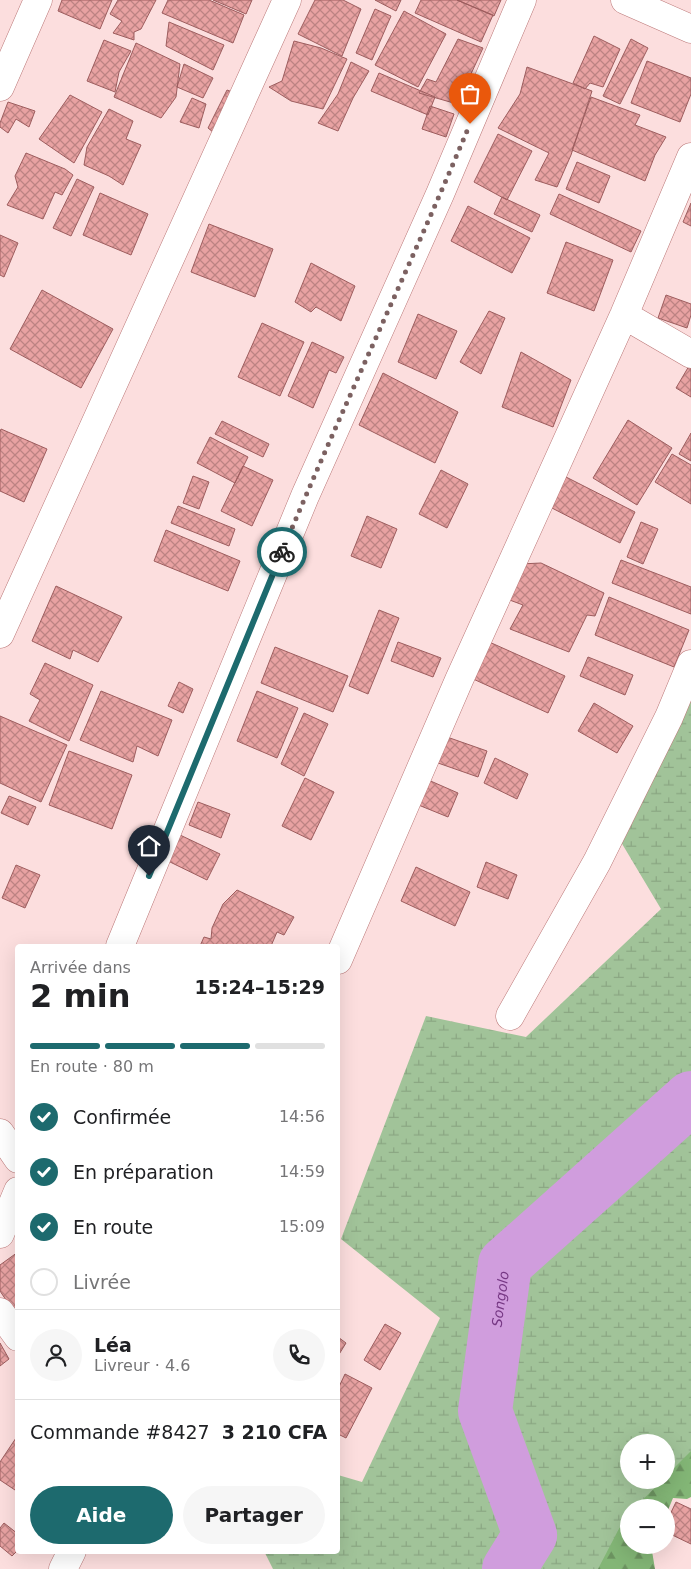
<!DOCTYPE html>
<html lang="fr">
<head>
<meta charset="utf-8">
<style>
  :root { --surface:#fff; --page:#f6f6f6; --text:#202124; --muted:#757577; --line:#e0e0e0; --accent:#1d6a6e }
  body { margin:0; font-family:"DejaVu Sans",sans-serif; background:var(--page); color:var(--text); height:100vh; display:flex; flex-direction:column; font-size:19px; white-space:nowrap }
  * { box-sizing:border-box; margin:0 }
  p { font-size:16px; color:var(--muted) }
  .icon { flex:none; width:28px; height:28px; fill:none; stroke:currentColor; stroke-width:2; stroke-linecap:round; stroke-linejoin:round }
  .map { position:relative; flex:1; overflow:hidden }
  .panel { position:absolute; left:15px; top:944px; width:325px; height:610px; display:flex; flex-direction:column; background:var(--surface); border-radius:5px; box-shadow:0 5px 20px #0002 }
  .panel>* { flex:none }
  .controls { position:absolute; left:620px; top:1434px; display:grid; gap:10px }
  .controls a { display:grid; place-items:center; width:55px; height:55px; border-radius:50%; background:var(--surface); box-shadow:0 5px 20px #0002; font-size:25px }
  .pin { position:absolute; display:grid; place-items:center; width:42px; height:42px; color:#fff; margin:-51px -21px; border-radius:50% 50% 50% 0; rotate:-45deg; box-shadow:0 0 5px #0007 }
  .pin .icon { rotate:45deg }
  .courier { position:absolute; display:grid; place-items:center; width:50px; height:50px; margin:-25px; border:4px solid #1d6a6e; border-radius:50%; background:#fff; color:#222; box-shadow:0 1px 6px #0007 }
  .headline em { font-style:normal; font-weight:600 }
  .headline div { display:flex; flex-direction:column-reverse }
  .headline { display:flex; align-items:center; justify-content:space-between; height:85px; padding:0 15px }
  h1 { font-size:32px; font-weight:600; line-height:38px }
  .bar { display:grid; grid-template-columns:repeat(4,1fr); gap:8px 5px; align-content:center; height:60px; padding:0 15px }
  .bar i { height:6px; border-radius:4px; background:var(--line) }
  .bar .active { background:var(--accent) }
  .bar p { grid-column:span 4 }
  .line { display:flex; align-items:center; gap:12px; padding:0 15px; border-top:1px solid var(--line) }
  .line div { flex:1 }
  .round { display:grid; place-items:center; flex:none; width:52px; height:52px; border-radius:26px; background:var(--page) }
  ol { padding:0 15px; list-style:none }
  li { display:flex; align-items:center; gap:15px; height:55px }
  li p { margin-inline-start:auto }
  li .icon { padding:5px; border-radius:50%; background:var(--accent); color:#fff; stroke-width:4 }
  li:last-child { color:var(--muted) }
  li i { width:28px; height:28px; border:2px solid var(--line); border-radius:50% }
  .primary-button { display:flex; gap:10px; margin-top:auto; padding:10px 15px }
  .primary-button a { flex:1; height:58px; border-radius:30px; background:var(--accent); color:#fff; font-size:20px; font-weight:600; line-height:58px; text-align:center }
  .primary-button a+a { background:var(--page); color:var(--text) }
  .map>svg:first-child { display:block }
  .forest { fill:url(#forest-firs) }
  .wetland { fill:url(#wetland-marsh) }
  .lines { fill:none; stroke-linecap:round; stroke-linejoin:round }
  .river { stroke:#d09ddd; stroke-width:54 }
  .building { fill:url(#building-cross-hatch); stroke:#9d5d5e }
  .minor-casing { stroke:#bb7878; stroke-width:29 }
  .tertiary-casing { stroke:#bb7878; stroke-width:29 }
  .minor { stroke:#fff; stroke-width:28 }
  .tertiary { stroke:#fff; stroke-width:28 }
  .done { stroke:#7c6161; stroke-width:5; stroke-dasharray:0 9 }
  .route { stroke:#1d6a6e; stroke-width:6 }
  .labels { text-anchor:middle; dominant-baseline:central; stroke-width:5; stroke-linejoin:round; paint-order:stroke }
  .water-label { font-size:14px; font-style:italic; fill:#763884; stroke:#f4f4f4 }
</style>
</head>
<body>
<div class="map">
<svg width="691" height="1569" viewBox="0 0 691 1569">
  <defs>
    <pattern id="forest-firs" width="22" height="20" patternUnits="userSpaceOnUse" patternTransform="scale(1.25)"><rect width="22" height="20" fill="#83b676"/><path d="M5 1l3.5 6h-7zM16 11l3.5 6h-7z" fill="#6c9360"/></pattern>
    <pattern id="wetland-marsh" width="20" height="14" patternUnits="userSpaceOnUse" patternTransform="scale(1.25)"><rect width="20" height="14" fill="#a1c399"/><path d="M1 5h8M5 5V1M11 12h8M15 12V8" fill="none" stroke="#8ba783"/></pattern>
    <pattern id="building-cross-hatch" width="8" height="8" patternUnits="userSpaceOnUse" patternTransform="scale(1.25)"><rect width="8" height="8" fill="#e8a2a2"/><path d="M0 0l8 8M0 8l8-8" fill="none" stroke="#bd8383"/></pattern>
  </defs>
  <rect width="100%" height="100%" fill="#fcdede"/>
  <path class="forest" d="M691,1445V1497L687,1499L673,1498L666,1515V1508H632L649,1480H666V1453Z
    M629,1512V1545H651L655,1569H593Z"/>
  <path class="wetland" d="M691,695V1451L666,1476V1442H629V1480H663L635,1507L629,1508V1514L624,1519L598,1569H273L264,1551H338V1475L362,1482L440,1318L341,1239L426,1016L526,1037L661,909L618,837Z"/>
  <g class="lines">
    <path class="river" id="s1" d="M509,1569L530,1535L485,1411L505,1264L691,1098"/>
  </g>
  <path class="building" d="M62,0H112L100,29L58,11Z
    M118,0H156L141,29L134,32V40L113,33L122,21L110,14Z
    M168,0H209L244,15L233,43L162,13Z
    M213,0H252L246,14Z
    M315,0H343L361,9L342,56L298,34Z
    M375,0H401L396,11Z
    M421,0H457L493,15L481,42L415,13Z
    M457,0H501L494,16Z
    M375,9L391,16L372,60L356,53Z
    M404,11L446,34L418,87L375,65Z
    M169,22L224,45L213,70L166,46Z
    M594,36L620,49L603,87L590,83L585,89L573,83Z
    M458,39L483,48L457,104L419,93L427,79L436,82Z
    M631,39L648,48L620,104L603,96Z
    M104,40L131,51L119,72L115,92L87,81Z
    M294,41L321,48L347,59L323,109L291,101L269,87L282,81Z
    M136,43L180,64L176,97L161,118L114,97Z
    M647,61L691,78V94L680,122L631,103Z
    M351,62L369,71L353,98L338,131L318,123L338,94Z
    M184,64L213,78L203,98L177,87Z
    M527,67L592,91L571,155L557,187L535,180L549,153L498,128L520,94Z
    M379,73L435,97L428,115L371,91Z
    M227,90L254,100L230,146L208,128Z
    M70,95L102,112L74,163L39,139Z
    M591,97L640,115L635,125L666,137L655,155L645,181L572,150Z
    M192,98L206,104L199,128L180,122Z
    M8,102L35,111L29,127L16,119L8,133L0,127V123Z
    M430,106L454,114L446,137L422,129Z
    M109,109L133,121L126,139L141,145L123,185L109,176L84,165L87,147Z
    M498,134L532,151L507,200L474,182Z
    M26,153L65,169L73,175L62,195L55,192L43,219L7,205L18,187L15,176Z
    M577,162L610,176L599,203L566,189Z
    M77,179L94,187L71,236L53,228Z
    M100,193L148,214L131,255L83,235Z
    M559,194L641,231L631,252L550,214Z
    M502,197L540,215L532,232L494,214Z
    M691,203V226L683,222Z
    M468,206L530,238L512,273L451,241Z
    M209,224L273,249L255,297L191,272Z
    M0,235L18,243L4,277L0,275Z
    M566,242L613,260L594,311L547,293Z
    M311,263L355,286L341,321L316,307L311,312L295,302Z
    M42,290L113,329L81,388L10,349Z
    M666,295L691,304V315L687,328L658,318Z
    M489,311L505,318L481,374L460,362Z
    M418,314L457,331L436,379L398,362Z
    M262,323L304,342L280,396L238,377Z
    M312,342L344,357L336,373L329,370L313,408L288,396Z
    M521,352L571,380L553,427L502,407Z
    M689,366L691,367V397L676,388Z
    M383,373L458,412L435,463L359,425Z
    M628,420L672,448L637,505L593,478Z
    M222,421L269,444L263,457L215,434Z
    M1,429L47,449L24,502L0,491V432Z
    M691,433V461L679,454Z
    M210,437L248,457L235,483L197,463Z
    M672,454L691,465V504L655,482Z
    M243,466L273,480L252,526L221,511Z
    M441,470L468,484L447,528L419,514Z
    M193,476L209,482L199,509L183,503Z
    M566,477L635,512L620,543L550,507Z
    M178,506L235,529L229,546L171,523Z
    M367,516L397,529L381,568L351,556Z
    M641,522L658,529L643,564L627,557Z
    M166,530L240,561L228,591L154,561Z
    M621,560L691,587V614L612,583Z
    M541,563L604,593L595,616L587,615L569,652L510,629L523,605L507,599L520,564Z
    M56,586L122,617L98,662L73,650L70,659L32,641Z
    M609,597L689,630L674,667L595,635Z
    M379,610L399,618L368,694L349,686Z
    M487,641L565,676L548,713L471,678Z
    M398,642L441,658L433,677L391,661Z
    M275,647L348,676L333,712L261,683Z
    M588,657L633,675L625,695L580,676Z
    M45,663L93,685L69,741L29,721L40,700L30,694Z
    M179,682L193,689L183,713L168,706Z
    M101,691L172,720L158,756L137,746L133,762L80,740Z
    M257,691L298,708L277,758L237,741Z
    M594,703L633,726L617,753L578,731Z
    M304,713L328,724L304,776L281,764Z
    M0,716L67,745L41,802L0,783Z
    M447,737L487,751L478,777L438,763Z
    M69,751L132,775L112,829L49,805Z
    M495,758L528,774L517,799L484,783Z
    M305,778L334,792L311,840L282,826Z
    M426,779L458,793L448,817L416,804Z
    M9,796L36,807L28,825L1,813Z
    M198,802L230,814L221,838L189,825Z
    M180,835L220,854L207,880L168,861Z
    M486,862L517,875L508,899L477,887Z
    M16,865L40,875L25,908L2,898Z
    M416,867L470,892L455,926L401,901Z
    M237,890L294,917L284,935L277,932L271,946H200L204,937L211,939L212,928L223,904Z
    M18,1252V1318L0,1291V1265Z
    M385,1324L401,1333L380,1370L364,1360Z
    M338,1337L346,1343L338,1356Z
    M0,1343L9,1359L0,1366Z
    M345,1374L372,1388L346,1438L338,1434V1389Z
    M18,1435V1492L0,1480V1462Z
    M676,1502L691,1509V1544L666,1532V1523Z
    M4,1523L18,1534V1550L12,1556L0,1546V1528Z"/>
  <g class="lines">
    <g class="minor-casing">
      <path id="minor" d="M0,87L38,0
        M624,315L691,354
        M0,634L287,0
        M120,946L305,496L440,194L522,0
        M338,960L459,680L624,315L691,157
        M510,1016L597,862L669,717L691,664
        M0,1133L18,1159
        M0,1234L18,1191
        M0,1312L18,1337
        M63,1569L72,1551"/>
    </g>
    <g class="tertiary-casing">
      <path id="tertiary" d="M625,0L691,29"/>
    </g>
    <use href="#minor" class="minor"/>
    <use href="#tertiary" class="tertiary"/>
  </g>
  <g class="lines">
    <path class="done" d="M282,552C342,408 410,267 470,124"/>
    <path class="route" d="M149,876L282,552"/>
  </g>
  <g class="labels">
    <g class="water-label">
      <text stroke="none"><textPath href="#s1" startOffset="285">Songolo</textPath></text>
    </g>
  </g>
</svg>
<div class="controls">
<a>+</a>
<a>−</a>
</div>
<div class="pin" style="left:470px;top:124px;background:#ea580c"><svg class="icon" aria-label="bag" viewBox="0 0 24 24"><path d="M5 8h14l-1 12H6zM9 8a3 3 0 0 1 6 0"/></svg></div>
<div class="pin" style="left:149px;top:876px;background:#1f2937"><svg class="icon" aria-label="home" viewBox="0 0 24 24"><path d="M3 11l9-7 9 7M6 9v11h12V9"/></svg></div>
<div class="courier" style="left:282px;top:552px"><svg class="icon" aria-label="bike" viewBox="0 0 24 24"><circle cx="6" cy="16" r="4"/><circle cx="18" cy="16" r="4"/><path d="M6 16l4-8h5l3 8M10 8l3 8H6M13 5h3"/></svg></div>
<section class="panel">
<div class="headline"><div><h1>2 min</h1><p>Arrivée dans</p></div><em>15:24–15:29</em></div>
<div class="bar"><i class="active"></i><i class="active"></i><i class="active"></i><i></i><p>En route · 80 m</p></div>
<ol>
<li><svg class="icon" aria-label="check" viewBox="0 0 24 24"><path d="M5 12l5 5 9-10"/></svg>Confirmée<p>14:56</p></li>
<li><svg class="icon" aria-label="check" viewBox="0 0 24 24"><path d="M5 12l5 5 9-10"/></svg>En préparation<p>14:59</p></li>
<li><svg class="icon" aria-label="check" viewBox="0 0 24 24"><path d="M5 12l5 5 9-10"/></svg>En route<p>15:09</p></li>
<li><i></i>Livrée</li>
</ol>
<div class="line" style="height:90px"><a class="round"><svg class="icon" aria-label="person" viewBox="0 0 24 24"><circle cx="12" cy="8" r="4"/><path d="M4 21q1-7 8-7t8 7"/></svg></a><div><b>Léa</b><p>Livreur · 4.6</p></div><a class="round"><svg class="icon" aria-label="phone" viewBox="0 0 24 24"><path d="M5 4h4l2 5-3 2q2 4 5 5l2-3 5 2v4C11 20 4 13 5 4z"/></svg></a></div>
<div class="line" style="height:65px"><div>Commande #8427</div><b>3 210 CFA</b></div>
<div class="primary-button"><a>Aide</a><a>Partager</a></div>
</section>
</div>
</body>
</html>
